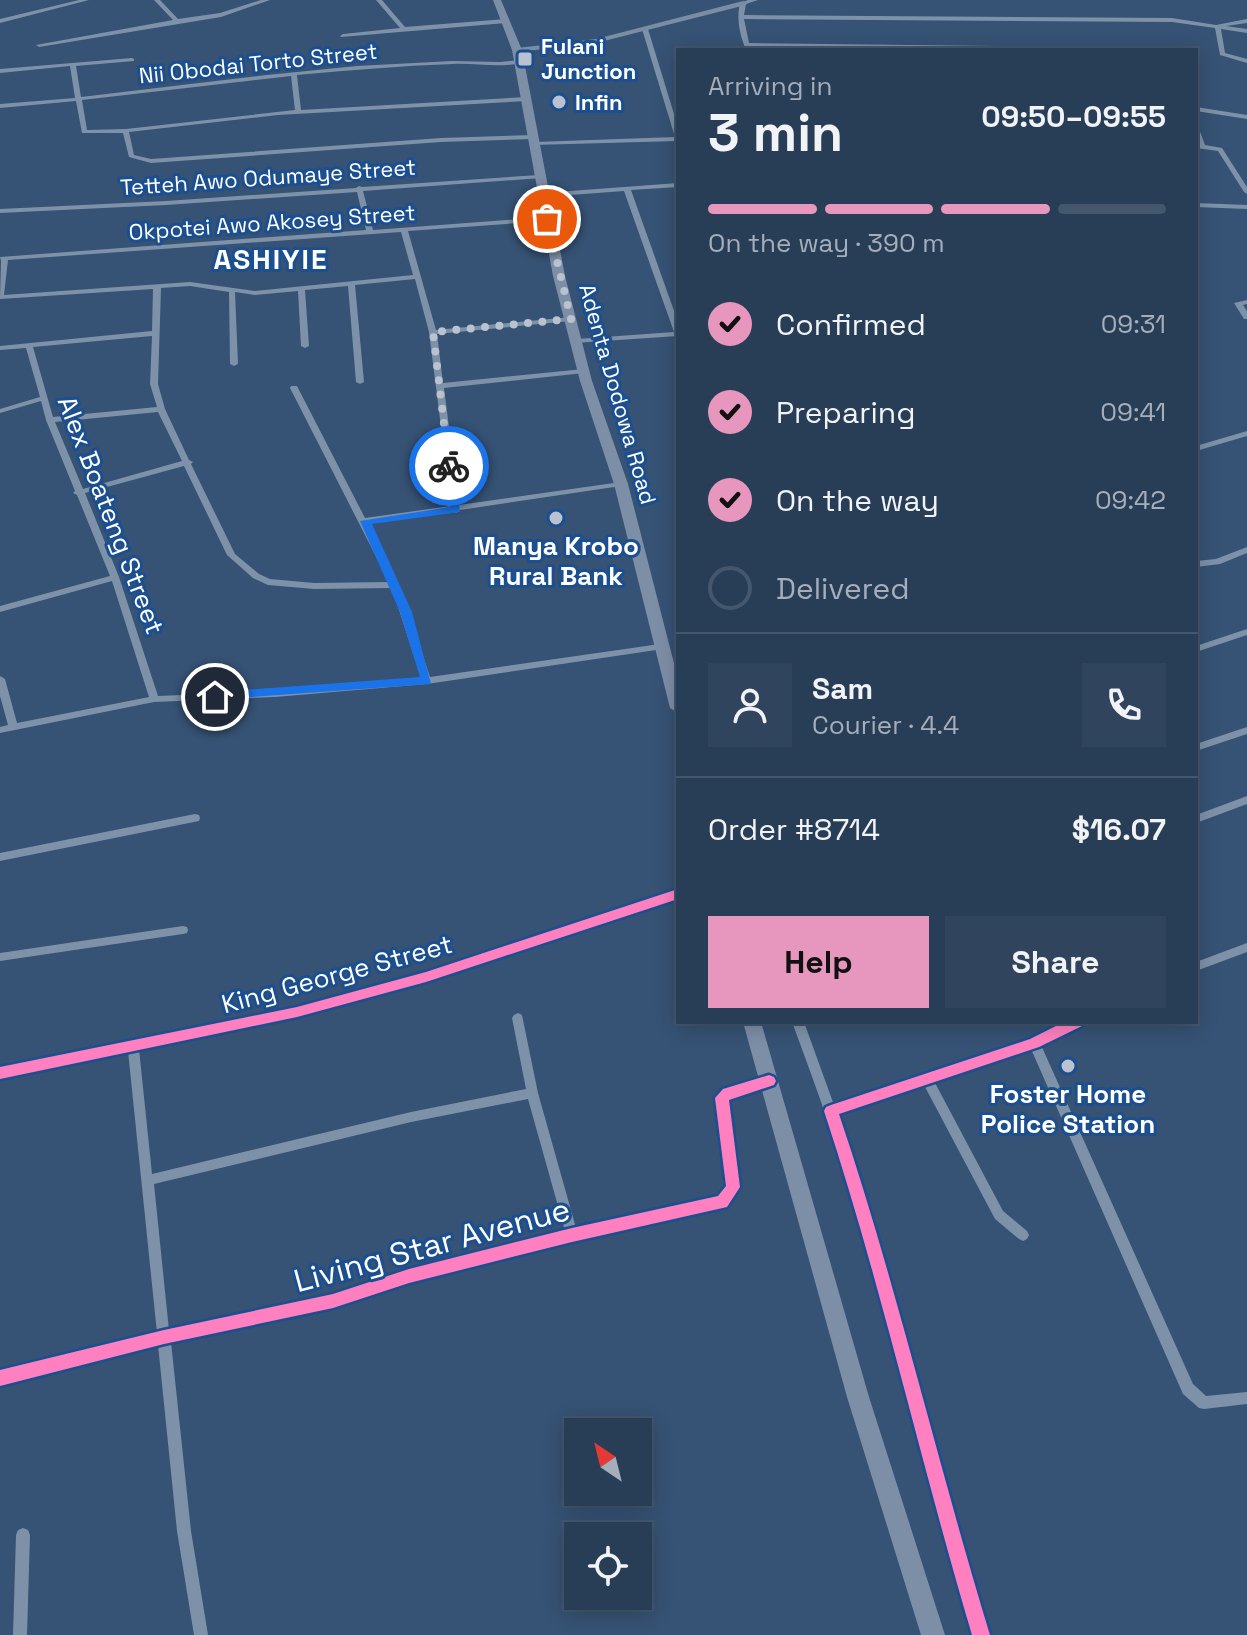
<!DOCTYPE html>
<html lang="en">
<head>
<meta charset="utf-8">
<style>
  :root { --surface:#283e57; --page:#30455d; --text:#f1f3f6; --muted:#a5aeba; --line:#44576d; --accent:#e797bd }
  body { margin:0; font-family:"Space Grotesk",sans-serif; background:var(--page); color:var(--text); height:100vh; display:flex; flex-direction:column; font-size:30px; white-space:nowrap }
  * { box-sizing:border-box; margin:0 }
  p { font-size:26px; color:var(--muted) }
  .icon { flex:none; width:44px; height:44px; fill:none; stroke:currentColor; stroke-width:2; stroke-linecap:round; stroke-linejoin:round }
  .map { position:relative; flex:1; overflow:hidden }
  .panel { position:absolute; left:676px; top:48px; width:522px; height:976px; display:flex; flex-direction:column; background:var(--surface); border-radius:0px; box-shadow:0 4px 20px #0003,0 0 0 2px var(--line) }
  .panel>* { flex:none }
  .needle { width:52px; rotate:325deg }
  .tools { position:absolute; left:564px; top:1418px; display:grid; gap:16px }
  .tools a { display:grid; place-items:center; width:88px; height:88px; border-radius:0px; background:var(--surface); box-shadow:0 4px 20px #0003,0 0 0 2px var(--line); font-size:40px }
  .pin { position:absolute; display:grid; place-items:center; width:68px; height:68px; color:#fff; margin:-34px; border:4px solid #fff; border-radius:50%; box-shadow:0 2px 8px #0007 }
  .courier { position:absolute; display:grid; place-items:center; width:80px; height:80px; margin:-40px; border:6px solid #1a73e8; border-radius:50%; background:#fff; color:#222; box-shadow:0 2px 10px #0007 }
  .headline em { font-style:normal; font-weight:700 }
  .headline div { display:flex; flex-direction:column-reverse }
  .headline { display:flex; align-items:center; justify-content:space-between; height:136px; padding:0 32px }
  h1 { font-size:52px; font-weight:700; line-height:60px }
  .bar { display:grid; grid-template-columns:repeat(4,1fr); gap:12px 8px; align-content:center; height:96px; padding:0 32px }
  .bar i { height:10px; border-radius:6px; background:var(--line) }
  .bar .on { background:var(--accent) }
  .bar p { grid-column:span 4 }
  .line { display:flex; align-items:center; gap:20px; padding:0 32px; border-top:2px solid var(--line) }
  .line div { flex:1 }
  .round { display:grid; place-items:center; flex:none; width:84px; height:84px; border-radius:0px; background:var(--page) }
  ol { padding:0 32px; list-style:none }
  li { display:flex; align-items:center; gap:24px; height:88px }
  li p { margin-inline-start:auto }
  li .icon { padding:8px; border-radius:50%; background:var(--accent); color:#111; stroke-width:4 }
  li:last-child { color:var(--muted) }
  li i { width:44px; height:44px; border:4px solid var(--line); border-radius:50% }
  .button { display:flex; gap:16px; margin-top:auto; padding:16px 32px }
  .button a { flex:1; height:92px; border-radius:0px; background:var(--accent); color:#111; font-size:32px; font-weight:700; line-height:92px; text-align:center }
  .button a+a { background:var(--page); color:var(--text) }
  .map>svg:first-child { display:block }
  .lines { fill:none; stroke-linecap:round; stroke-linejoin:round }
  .street { fill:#7d92a8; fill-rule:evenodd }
  .secondary { fill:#798da4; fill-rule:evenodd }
  .primary { fill:#7d8ea7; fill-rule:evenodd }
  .cycleway-casing { stroke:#1b4f8f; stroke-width:5 }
  .cycleway { fill:#ff80c0; fill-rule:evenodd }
  .route { fill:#1a73e8 }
  .done { stroke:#b9c2ce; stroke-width:8; stroke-dasharray:0 14.4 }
  .poi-dot { fill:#b9c2ce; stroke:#1b4f8f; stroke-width:3 }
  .labels { text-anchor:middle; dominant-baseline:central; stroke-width:6; stroke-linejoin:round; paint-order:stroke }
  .far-poi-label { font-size:22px; font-weight:bold; fill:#fff; stroke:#1b4f8f; text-anchor:start }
  .far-street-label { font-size:22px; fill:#fff; stroke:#1b4f8f }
  .street-label { font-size:26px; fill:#fff; stroke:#1b4f8f }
  .poi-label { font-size:26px; font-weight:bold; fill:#fff; stroke:#1b4f8f }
  .far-district-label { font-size:28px; font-weight:bold; letter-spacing:2px; fill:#fff; stroke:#1b4f8f }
  .near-street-label { font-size:32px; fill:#fff; stroke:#1b4f8f }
</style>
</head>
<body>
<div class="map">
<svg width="1247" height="1635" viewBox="0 0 1247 1635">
  <rect width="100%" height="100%" fill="#365274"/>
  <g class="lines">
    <path class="street" d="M79,0H89L0,23V19Z
      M154,0H160L178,19L220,13L261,0H270L221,17L39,47L36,45L173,20Z
      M376,0H382L405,27L506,19L509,21L506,23L341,37L340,36L343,34L400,28Z
      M748,0H758L746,4L744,15L1172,18L1216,25L1247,19V23L1226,26L1247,29V33L1221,29L1225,53L1247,59V63L1220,55L1215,28L1172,22L744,19L749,43L1152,48L1155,50L750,47L752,50H746C740,35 736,20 740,3Z
      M645,27L648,29L678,127V141L533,145V143L535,142L675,137L642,29Z
      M132,58L134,59V61L76,66L81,97L267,75L357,66L452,61L500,62L519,60L521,61V63C499,68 476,63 453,64C401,66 349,70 297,75L301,110L527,97L530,99L527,101L278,115L129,132L134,155L151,159L441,138L534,135L537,137L534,139L441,142L151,163L129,157L123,133H82L76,101L0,108V104L75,98L70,66L0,73V69ZM291,76L295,110L126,129L87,130L82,100Z
      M1196,107L1247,115V119L1196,111Z
      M1196,127L1199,129L1205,145L1222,148L1247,187V194L1244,192L1218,151L1196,148V144H1198L1196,138Z
      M539,175L541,176V178L363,191L373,230L547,217L550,219L547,221L408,231L436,330L571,317L575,319L571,321L437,334L443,383L584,369L588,371L584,373L444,388L459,505L621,482L625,484L621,486L460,510L456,513L452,511L368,523L399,585L430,677L660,644L663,645L665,647L663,649L427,684L275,697L154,702L0,733V727L8,725L0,696V676L5,679L17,723L149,697L112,581L0,612V606L110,576L77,495L73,493L75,491L46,420L41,401L0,413V409L40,397L26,348L0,350V346L152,331L153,289L0,299L1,261L0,257L366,230L357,192L166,205L0,213V209L166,201L356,188L359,186L362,187ZM401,232L413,275L255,291L190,282L4,295L8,260ZM415,279L429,332L451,506L365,518L298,388L297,386H291L290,388L389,582L314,583L270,579L259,574L235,554L191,464L193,462L189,460L165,409L158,384L161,288L190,286L229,292L230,364L234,366L238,364L235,292L255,295L298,291L301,346L305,348L309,346L305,290L348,286L356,382L360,384L364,382L355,285ZM152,336L150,384L157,407L53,417L33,347ZM158,412L182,461L83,489L55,422ZM184,466L227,555L253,578L268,585L314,589L392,588L421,678L275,691L158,696L119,577L85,493Z
      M678,183V187L631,190L678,322V336L574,343L573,341L577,339L674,332L624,191L543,197L540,195L543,193Z
      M1196,203L1247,205V209L1196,207Z
      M1247,300V304L1243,305L1247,311V319H1244L1234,303Z
      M1247,431V436L1196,451V446Z
      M1247,547V553L1220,564L1196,567V561L1216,559Z
      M1247,629V635L1196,652V646Z
      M1247,727V734L1196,751V744Z
      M1247,796V804L1196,823V815Z
      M195,814L199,815L200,818L199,821L0,861V853Z
      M678,890V898L426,981L297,1017L139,1049L152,1174L411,1112L526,1089L512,1018L514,1015L518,1013L522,1015L538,1093L576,1228L718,1197L727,1186L716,1098L724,1090L769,1076L773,1078L775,1081L773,1084L732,1097L728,1100L739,1187L726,1206L572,1241L409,1282L333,1307L171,1342L191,1531L208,1635H194L177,1531L158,1345L0,1384V1372L157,1333L128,1051L0,1078V1068L297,1007L426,973ZM528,1099L565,1231L409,1270L333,1295L169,1330L154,1184L411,1122Z
      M183,926L187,927L188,930L187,933L183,934L0,961V953Z
      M1247,943V952L1196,971V962Z
      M792,1022H804L834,1105L1030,1040L1066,1022H1083L1081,1025L1041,1045L1193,1384L1206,1396L1247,1392V1404L1204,1409L1199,1408L1183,1394L1031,1049L934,1081L1003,1211L1027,1231L1029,1235L1027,1239L1023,1241L1019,1239L995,1219L924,1085L838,1114C896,1285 935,1462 988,1635H974C935,1505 904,1372 866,1241C845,1167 819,1095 792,1022Z
      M23,1528L28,1530L30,1535L27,1635H13L16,1535L18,1530Z"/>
    <path class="secondary" d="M743,1L747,3L746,5L596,43L517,52L513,50L517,48L596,39Z"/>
    <path class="primary" d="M493,0H501L522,50L565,276L592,381L628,484L678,679V713L670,708L614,484L580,381L553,276L512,50Z
      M743,1022H761L869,1397L945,1635H921L847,1397Z"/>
    <g class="cycleway-casing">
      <path id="cycleway" d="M678,889V899L426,982L297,1017L0,1079V1067L297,1007L426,972Z
        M1064,1022H1084L1082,1026L1039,1047L839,1114C897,1286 937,1462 990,1635H972C920,1461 881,1283 824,1111L826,1107L831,1105L1030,1039Z
        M769,1075L774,1077L776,1081L774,1085L729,1100L740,1187L727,1207L572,1242L409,1283L333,1308L164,1344L0,1386V1370L164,1330L333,1294L409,1269L572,1228L718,1196L726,1186L715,1098L723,1089Z"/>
    </g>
    <use href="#cycleway" class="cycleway"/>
  </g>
  <path class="route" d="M449,463L454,466L460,512L372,524L412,612L431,684L210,700V694L215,692L420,677L400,612L360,521L450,507L444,466Z"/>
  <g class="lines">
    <path class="done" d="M449,466L433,332L571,319L547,219"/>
  </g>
  <g class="poi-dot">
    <rect x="517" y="51" width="16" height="16" rx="4"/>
    <circle cx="559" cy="102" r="8"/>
    <circle cx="556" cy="518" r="8"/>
    <circle cx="1068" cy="1066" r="8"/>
  </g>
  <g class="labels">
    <g class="far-poi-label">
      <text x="541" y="46">Fulani<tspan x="541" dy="25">Junction</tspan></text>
      <text x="575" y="102">Infin</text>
    </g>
    <g class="far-street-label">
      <text transform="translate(258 63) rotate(-6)">Nii Obodai Torto Street</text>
      <text transform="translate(268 177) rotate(-4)">Tetteh Awo Odumaye Street</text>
      <text transform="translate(272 222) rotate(-4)">Okpotei Awo Akosey Street</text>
      <text transform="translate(618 394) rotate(74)">Adenta Dodowa Road</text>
    </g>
    <g class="street-label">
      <text transform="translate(111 515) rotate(69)">Alex Boateng Street</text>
      <text transform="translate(337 974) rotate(-15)">King George Street</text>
    </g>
    <g class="poi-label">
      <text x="556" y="546">Manya Krobo<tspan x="556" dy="30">Rural Bank</tspan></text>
      <text x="1068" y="1094">Foster Home<tspan x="1068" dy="30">Police Station</tspan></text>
    </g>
    <g class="far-district-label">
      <text x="271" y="259">ASHIYIE</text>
    </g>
    <g class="near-street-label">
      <text transform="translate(432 1245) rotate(-15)">Living Star Avenue</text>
    </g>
  </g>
</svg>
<div class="tools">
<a><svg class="needle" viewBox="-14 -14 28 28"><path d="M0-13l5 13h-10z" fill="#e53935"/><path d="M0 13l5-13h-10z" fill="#a5aeba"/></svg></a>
<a><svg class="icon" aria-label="locate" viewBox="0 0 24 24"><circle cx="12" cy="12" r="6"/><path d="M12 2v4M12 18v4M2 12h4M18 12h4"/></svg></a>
</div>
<div class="pin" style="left:547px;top:219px;background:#ea580c"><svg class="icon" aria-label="bag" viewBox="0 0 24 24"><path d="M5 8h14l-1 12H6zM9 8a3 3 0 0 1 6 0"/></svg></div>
<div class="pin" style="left:215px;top:697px;background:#1f2937"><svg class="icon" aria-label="home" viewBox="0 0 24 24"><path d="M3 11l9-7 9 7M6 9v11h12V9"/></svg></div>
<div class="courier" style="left:449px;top:466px"><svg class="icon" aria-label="bike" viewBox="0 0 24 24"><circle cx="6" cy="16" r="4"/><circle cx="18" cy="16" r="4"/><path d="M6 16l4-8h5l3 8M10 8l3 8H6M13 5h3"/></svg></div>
<section class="panel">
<div class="headline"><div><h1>3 min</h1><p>Arriving in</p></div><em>09:50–09:55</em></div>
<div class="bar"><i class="on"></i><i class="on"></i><i class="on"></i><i></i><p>On the way · 390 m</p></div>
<ol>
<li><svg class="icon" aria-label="check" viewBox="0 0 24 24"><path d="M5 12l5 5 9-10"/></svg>Confirmed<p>09:31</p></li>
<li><svg class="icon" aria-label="check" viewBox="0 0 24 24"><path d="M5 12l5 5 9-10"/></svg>Preparing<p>09:41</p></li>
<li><svg class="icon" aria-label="check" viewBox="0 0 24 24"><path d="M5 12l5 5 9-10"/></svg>On the way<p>09:42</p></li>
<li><i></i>Delivered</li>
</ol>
<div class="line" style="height:144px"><a class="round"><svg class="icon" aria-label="person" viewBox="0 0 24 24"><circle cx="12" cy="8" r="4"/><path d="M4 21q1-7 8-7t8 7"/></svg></a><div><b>Sam</b><p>Courier · 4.4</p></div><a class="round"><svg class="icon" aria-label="phone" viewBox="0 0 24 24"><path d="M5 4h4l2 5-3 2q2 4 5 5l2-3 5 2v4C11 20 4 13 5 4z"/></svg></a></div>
<div class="line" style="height:104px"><div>Order #8714</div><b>$16.07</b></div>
<div class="button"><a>Help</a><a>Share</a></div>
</section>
</div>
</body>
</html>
